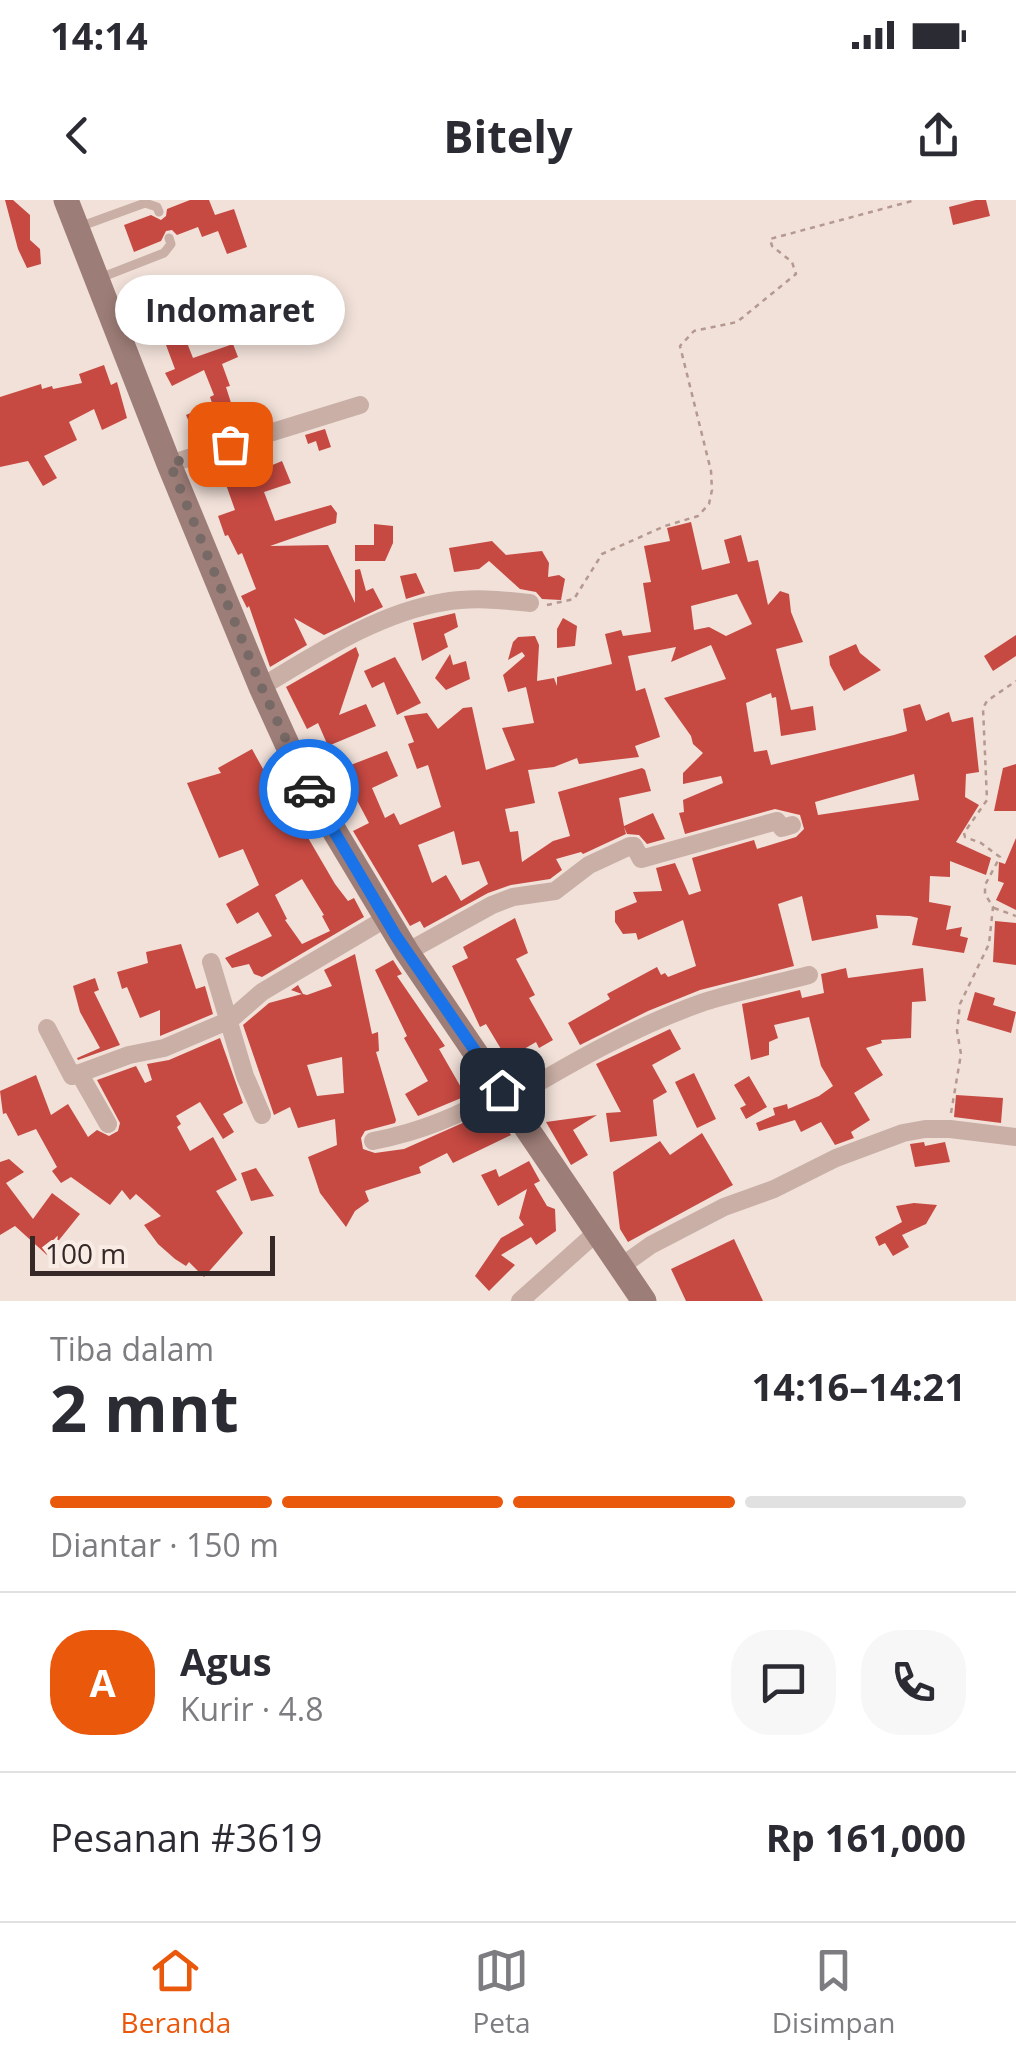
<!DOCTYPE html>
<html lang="id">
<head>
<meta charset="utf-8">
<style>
  :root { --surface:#fff; --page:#f7f7f7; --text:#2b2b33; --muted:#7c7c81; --line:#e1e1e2; --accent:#ea580c }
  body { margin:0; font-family:"Open Sans",sans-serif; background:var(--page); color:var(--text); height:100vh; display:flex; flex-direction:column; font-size:38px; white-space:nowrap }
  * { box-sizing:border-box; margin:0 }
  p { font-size:32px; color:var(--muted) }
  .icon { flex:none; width:55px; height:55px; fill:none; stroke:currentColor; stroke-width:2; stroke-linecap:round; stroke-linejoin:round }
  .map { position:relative; height:1101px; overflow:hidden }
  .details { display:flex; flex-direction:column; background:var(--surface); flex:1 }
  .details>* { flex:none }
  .scale { position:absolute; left:30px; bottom:25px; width:245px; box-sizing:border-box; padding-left:10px; border:5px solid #352827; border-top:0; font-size:28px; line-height:35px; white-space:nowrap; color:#352827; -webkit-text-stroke:8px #f9ece5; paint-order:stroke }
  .pin { position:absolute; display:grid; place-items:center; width:85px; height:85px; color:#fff; margin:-42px; border-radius:20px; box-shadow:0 5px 15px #0006 }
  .courier { position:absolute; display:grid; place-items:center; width:100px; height:100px; margin:-50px; border:8px solid #1a73e8; border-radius:50%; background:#fff; color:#222; box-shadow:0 2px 12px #0007 }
  .bubble { position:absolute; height:70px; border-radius:35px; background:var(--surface); box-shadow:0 5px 15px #0003; font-size:32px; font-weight:700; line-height:70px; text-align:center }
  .overview em { font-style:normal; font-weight:700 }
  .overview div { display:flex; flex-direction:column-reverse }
  .overview { display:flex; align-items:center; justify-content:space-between; height:170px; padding:0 50px }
  h1 { font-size:65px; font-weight:700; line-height:75px }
  .bar { display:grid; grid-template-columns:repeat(4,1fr); gap:15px 10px; align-content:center; height:120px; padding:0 50px }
  .bar i { height:12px; border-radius:8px; background:var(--line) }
  .bar .on { background:var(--accent) }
  .bar p { grid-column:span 4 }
  .line { display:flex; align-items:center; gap:25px; padding:0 50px; border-top:2px solid var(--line) }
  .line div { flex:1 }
  .round { display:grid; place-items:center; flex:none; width:105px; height:105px; border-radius:40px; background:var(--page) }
  .status { display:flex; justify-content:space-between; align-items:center; height:70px; padding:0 50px; background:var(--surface); direction:ltr }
  .status svg { height:28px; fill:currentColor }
  header { display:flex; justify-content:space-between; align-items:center; height:130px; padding:0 50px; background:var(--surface); font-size:45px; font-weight:700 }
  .menu { display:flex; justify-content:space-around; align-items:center; height:140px; border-top:2px solid var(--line); background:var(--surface); font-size:28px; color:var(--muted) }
  .menu a { display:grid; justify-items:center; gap:5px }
  .menu .on { color:var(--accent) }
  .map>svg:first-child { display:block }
  .building { fill:#c64942; fill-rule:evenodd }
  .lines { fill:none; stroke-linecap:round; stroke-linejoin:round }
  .path { stroke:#b59990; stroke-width:2.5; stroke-dasharray:5 5; stroke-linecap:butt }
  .service { stroke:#c9afa5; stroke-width:9 }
  .minor { stroke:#c9afa5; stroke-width:18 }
  .secondary { stroke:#9d7d77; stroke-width:25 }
  .done { stroke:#776965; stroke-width:10; stroke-dasharray:0 18 }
  .route { stroke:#1a73e8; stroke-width:12 }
</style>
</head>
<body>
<div class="status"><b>14:14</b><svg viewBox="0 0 49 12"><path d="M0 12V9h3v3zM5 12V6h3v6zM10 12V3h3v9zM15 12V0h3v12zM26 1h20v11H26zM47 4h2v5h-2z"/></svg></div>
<header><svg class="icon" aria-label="back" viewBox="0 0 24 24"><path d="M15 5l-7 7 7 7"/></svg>Bitely<svg class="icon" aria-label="share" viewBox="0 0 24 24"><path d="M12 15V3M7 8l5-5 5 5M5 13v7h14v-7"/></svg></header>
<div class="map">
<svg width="1016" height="1101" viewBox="0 0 1016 1101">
  <rect width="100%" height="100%" fill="#f1e1d9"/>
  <path class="building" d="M5,0H13L30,15V40L40,49L41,64L27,68L18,49Z
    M190,0H209L215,15L234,9L247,47L227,54L218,31L202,37L198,27L177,35L172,30L166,31L161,41L134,52L124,25L151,15L161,20L166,16L167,9Z
    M976,0H986L990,16L953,25L949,7Z
    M182,130L193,158L233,144L238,157L222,164L230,186L226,187L232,206L215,212L210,197L214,195L204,170L172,186L165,173L175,169L163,137Z
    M104,165L111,185L117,182L127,218L102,230L94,209L69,222L77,240L44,256L57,278L43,286L28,261L0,267V197L41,184L42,189L52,186L53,189L82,183L79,174Z
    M209,205L215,221L193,231L186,215Z
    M325,229L331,247L319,251L316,241L308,244L305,235Z
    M256,250L263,269L282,261L291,283L264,292L275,321L331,305L337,313L336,323L270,346L328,345L355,403V370L360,369L366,391L373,388L383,407L324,435L294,418L307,445L270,467L249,406L247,408L241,396L256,389L242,353L238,355L228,335L225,336L218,316L235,310L224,279L212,283L206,266Z
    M691,322L702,370L730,363L724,340L741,335L748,362L758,360L768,405L780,391L789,394L791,412L803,442L776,449L791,510L813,506L816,530L781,536L776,497L772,498L771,493L746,503L754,552L767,550L771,565L894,535L907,531L903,509L920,504L926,521L949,512L952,522L973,517L979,572L966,574L965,597L979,605L956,642L991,658L986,675L950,661V677L930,676L929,702L951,706L946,730L962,727L960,736L968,738L964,753L912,745L918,718L910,716L876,715L878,728L812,741L802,696L778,704L794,766L700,790L648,811L580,845L568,823L610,799L607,794L657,767L661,775L665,773L668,777L696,766L683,720L638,740L636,733L623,734L615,722V711L637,702L633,692L662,691L656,668L675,663L689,695L701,691L692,658L754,640L757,649L796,637L804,629L800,615L775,609L685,634L679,613L684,612L683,600L723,583L721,576L683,584V573L703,553L693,544L691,536L664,498L726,479L711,445L671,462L676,447L628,456L636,491L645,488L660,537L635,546L639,557L579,564L577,558L554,567L528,570L535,603L505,609L510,632L518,631L522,662L553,641L570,636L558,592L642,568L645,570L651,591L619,598L624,626L653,613L665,639L647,644L639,635L627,634L624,627L626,634L583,654L581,652L556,659L562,670L550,679L511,685L488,693L424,728L420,721L410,726L353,631L369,623L351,589L341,592L330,573L387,551L398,576L372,588L385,618L394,613L400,625L441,607L428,565L417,569L408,544L414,542L404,516L427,513L438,529L463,508L472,507L486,570L515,560L502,528L534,523L526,487L508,492L503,475L525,456L522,452L508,460L513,442L518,437L535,436L539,445L537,481L554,478L557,486V477L612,464L605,434L621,430L623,436L651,432L643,383L651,382L644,346L670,341L667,328ZM737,394L752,424L726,436L709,427L694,430L691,406ZM914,574L919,600L818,615L815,602ZM454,631L462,665L479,661L488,684L461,701L446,675L432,683L418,645Z
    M374,324L393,326V343L385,361H355V345H374Z
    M492,341L506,355L542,351L549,363L548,377L559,375L565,379L561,400L542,399L536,392L520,389L489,361L479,369L454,372L449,348Z
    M416,373L425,393L406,399L400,376Z
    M455,413L458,427L444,434L448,447L422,461L413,423Z
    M563,418L577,426L575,446L557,448V429Z
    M1016,435V456L993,471L984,456Z
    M856,444L860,453L881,470L844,491L830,465L829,456Z
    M356,447L359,455L339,515L366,504L376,526L328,546L318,523L307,529L286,487Z
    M450,454L453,465L466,461L470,479L446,490L435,478Z
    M395,457L421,503L397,515L384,482L372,488L364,471Z
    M252,549L268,578L272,576L335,684L348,701L354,698L364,717L262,777L254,774L249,764L232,768L225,758L272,736L258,712L237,724L226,704L259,685L243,649L219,658L187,583L221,573L218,568ZM302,679L324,715L322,716L330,731L302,744L285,720L287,719L275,695Z
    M1016,564V611H994L1003,568Z
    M1016,638V710L996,700L1004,683L998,681L999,662L1005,664Z
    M515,718L528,753L516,759L535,795L529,798L553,840L539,848L536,842L507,859L486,824L480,827L452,766L468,758L463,747Z
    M995,721L1016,723V765L993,762Z
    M181,744L196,789L205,786L213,814L160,836V810L140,818L127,787L122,789L117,772L148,763L146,752Z
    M355,754L372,834L378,832L379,851L376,852L396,920L395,923L365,931L361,938L363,949L375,953L404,949L494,909L511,935L453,963L447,953L419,967L421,973L365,991L369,1001L355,1011L346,1027L320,993L308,957L337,945L335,919L298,928L290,907L274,915L243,825L269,803L302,794L291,790L298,785L303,794L307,795L332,786L324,770ZM342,857L344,893L317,896L307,865Z
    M393,760L402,774L397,776L445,846L439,849L466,896L418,916L405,894L428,881L404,838L407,836L375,770Z
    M846,768L848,778L923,768L926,801L912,802L911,838L881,840L882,843L866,848L883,875L854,893L870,920L851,932L854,938L835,945L821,922L801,932L795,920L759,931L756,923L775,915L773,908L787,904L788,909L819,896L833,886L821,866L809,817L774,825L778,838L769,842V855L751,860L742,804L800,790L802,798L824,793L821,774Z
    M95,778L99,790L94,792L120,845L78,860L77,858L100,848L80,812L73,786Z
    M975,792L995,798L993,805L1016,812L1011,833L967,820Z
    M670,829L681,849L652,865L667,892L653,900L657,936L610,942L606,913L621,912L596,864Z
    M220,838L243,903L223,914L234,932L223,939L200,902L176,916L181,924L177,927L190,951L213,937L237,980L216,991L243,1033L204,1077L189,1062L186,1066L175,1059L158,1044L144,1025L161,1016L136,994L130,1000L122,990L110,1005L71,977L61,983L52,971L57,967L36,929L18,936L6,913L3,914L0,891L36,875L51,915L68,904L88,937L97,930L109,936L118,931L120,923L97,880L136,866L145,883L152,880L147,864L169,860Z
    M694,873L716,919L697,928L675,882Z
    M749,876L767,907L746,919L740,908L746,905L734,885Z
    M956,895L1003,898L1001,923L954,917Z
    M597,915L573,930L588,955L571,965L546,922Z
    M702,933L733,985L628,1042L620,1029L613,972L660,941L670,955Z
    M924,942L925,946L945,942L950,962L915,967L910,944Z
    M9,959L24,972L6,983L33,1019L52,993L80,1014L47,1055L15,1026L0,1035V962Z
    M529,961L540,981L534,984L547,1006L555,1009L556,1031L536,1045L531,1037L501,1055L515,1065L489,1091L475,1076L501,1038L524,1025L519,1018L527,989L498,1006L481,975L496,969L499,977Z
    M256,968L274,996L251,1001L241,973Z
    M914,1003L937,1005L926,1024L902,1035L909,1047L893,1056L885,1043L879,1046L875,1037L902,1022L896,1006Z
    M734,1039L763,1101H686L671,1069Z"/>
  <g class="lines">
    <path class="path" d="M547,405L574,399L602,354L665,326L698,316L709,304L712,290L711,271L680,146L694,131L737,122L796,74L792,62L772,46L770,39L912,1
      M994,708L1016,716
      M951,913L961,854L957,831L960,804L989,744L993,707L985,694V685L1000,657L981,643L965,637L964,633L987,600L983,508L987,501L1016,481"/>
    <path class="service" d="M79,27L145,3L157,7L159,12
      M100,78L164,53L171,44L169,38"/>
    <path class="minor" d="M169,264L360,205
      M261,487C318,453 378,413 444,402C473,397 501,400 530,403
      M407,752L492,705L513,697L555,691L589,665L630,646H634L641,659L777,621L782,628L792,625
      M211,762L245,876L262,915
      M47,828L72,876L129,855L164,848L230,820L262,792L385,719
      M79,873L108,924
      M509,900C571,863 635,826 704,802C738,791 774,784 809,775
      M373,941C420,932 461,916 502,890
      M620,1067L651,1045L724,1007L774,989L836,958L903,933L925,929H950L1016,937
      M520,1101L597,1032"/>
    <path class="secondary" d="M66,0L169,264L261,487L302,577L407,752L644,1101"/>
  </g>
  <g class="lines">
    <path class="done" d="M230,244L170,264L261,486L309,589"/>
    <path class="route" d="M309,589L396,736L502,890"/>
  </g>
</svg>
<div class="scale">100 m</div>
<div class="pin" style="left:230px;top:244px;background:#ea580c"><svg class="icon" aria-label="bag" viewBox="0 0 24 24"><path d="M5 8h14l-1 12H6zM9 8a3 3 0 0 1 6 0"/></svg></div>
<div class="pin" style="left:502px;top:890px;background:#1f2937"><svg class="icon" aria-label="home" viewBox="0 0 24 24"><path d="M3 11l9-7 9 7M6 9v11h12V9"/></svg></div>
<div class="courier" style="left:309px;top:589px"><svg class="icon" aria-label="car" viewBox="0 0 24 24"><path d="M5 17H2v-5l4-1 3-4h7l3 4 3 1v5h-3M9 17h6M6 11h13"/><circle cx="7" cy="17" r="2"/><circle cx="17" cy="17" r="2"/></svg></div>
<div class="bubble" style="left:115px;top:75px;width:230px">Indomaret</div>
</div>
<section class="details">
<div class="overview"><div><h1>2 mnt</h1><p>Tiba dalam</p></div><em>14:16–14:21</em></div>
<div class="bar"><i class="on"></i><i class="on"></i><i class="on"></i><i></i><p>Diantar · 150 m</p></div>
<div class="line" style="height:180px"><b class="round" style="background:var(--accent);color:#fff">A</b><div><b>Agus</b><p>Kurir · 4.8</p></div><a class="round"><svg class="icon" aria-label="chat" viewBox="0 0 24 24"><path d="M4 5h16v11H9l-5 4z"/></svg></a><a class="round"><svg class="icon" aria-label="phone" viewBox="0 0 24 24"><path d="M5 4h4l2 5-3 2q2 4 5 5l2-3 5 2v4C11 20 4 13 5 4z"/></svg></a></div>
<div class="line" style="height:130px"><div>Pesanan #3619</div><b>Rp 161,000</b></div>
</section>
<nav class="menu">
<a class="on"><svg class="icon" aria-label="home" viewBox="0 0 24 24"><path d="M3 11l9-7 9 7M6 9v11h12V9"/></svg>Beranda</a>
<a><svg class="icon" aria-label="map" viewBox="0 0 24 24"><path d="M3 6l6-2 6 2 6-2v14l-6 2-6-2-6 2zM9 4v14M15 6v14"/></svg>Peta</a>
<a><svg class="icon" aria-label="saved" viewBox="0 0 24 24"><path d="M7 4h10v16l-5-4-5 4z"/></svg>Disimpan</a>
</nav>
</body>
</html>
